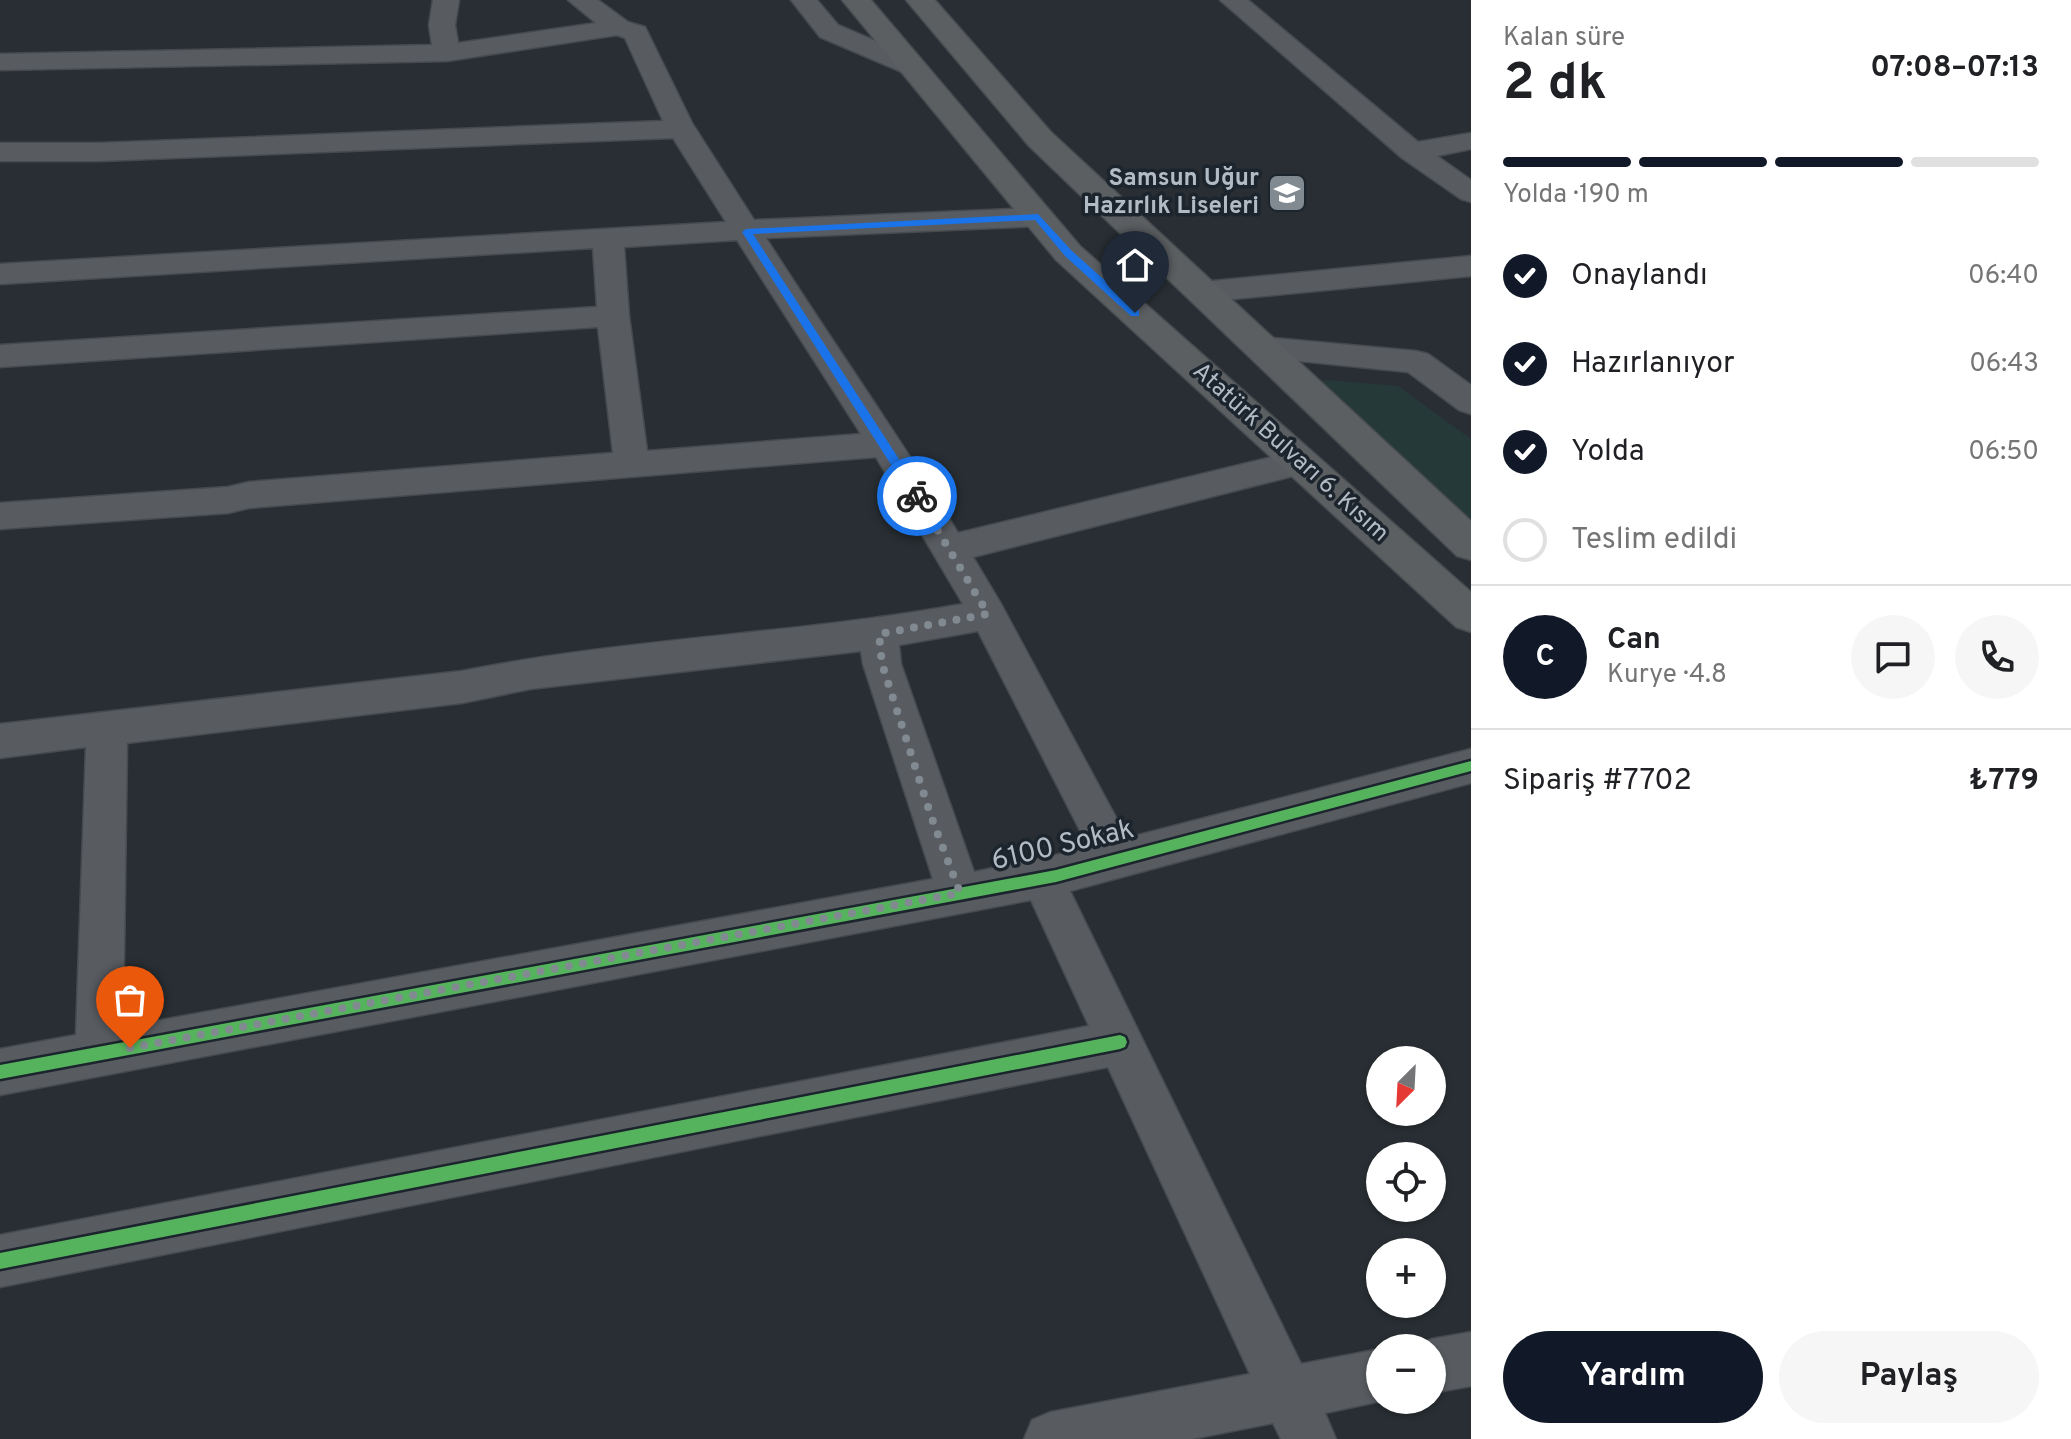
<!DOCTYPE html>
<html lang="tr">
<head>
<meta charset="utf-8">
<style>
  :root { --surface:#fff; --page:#f6f6f6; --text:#202124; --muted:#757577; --line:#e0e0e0; --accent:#111827 }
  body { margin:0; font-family:Overpass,sans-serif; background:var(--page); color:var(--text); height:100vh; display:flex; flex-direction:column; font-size:30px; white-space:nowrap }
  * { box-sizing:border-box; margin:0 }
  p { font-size:26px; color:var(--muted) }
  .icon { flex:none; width:44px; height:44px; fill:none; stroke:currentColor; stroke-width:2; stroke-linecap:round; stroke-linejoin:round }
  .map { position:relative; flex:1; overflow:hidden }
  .sheet { display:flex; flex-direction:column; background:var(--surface); width:600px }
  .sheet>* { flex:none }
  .needle { width:52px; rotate:204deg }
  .controls { position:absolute; left:1366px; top:1046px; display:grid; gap:16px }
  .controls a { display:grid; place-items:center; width:80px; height:80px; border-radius:50%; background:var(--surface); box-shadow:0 2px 6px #0004; font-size:40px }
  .pin { position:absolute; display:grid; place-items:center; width:68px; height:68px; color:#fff; margin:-82px -34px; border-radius:50% 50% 50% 0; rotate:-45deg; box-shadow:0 0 8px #0007 }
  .pin .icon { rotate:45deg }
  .courier { position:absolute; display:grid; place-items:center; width:80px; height:80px; margin:-40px; border:6px solid #1a73e8; border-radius:50%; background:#fff; color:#222; box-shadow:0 2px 10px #0007 }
  .summary em { font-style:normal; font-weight:700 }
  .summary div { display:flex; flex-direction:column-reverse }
  .summary { display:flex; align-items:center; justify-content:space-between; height:136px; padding:0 32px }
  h1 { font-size:52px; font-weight:700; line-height:60px }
  .bar { display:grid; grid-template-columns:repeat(4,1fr); gap:12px 8px; align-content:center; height:96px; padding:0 32px }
  .bar i { height:10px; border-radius:6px; background:var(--line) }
  .bar .on { background:var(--accent) }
  .bar p { grid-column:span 4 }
  .line { display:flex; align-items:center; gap:20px; padding:0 32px; border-top:2px solid var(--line) }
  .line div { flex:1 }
  .round { display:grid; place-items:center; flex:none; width:84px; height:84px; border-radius:42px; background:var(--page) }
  ol { padding:0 32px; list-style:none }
  li { display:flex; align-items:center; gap:24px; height:88px }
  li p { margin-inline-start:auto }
  li .icon { padding:8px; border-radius:50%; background:var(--accent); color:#fff; stroke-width:4 }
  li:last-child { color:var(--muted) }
  li i { width:44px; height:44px; border:4px solid var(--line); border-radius:50% }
  .action { display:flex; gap:16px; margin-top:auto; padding:16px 32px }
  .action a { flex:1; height:92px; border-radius:48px; background:var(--accent); color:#fff; font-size:32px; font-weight:700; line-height:92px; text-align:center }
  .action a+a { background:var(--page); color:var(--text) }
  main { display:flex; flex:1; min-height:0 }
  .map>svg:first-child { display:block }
  .green { fill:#263939 }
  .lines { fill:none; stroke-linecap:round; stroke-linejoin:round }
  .minor-casing { stroke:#464a4e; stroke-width:3 }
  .highway-casing { stroke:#454a4f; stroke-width:3 }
  .minor { fill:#585c61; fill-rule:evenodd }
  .highway { fill:#5c5f62; fill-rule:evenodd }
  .cycleway-casing { stroke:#1c252d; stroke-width:5 }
  .cycleway { fill:#56b35d; fill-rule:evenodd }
  .route { fill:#1a73e8 }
  .done { stroke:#828a91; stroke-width:8; stroke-dasharray:0 14.4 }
  .labels { text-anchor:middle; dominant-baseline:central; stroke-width:7; stroke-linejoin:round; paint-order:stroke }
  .far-poi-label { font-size:24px; font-weight:bold; fill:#b2bbc4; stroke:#1c252d; text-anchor:end }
  .far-street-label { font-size:24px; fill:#b2bbc4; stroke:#1c252d }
  .street-label { font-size:28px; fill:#b2bbc4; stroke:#1c252d }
</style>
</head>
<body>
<main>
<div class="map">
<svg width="1471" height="1439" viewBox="0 0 1471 1439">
  <rect width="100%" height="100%" fill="#282e33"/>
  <path class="green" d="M1328,380L1398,386L1471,439V522L1320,382Z"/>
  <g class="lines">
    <g class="minor-casing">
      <path id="minor" d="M433,0H459L455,25L458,43L596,23L568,0H598L628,22L645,27L692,123L754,220L1038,208L1049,211L1053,217L1049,223L1038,226L766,238C829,337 897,433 958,533L1301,450L1313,453L1318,462L1313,471L973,557L1001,604L1127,838L1471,749V783L1070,891L1301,1364L1380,1349V1400H1386L1325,1413L1336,1439H1281L1273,1423L1192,1439H1024L1032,1420L1051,1412L1250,1374L1108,1067L0,1287V1235L1089,1026L1031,900L0,1095V1049L76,1035L86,747L0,758V724L462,671C627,638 797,634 963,604L876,457L249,508L228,513L0,529V503L228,487L249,482L613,453L598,327L0,367V345L597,307L593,248L0,284V264L726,222L673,138L100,161H0V143H100L663,121L625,38L617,35L447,61L0,70V54L432,45L429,25ZM737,240L861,434L647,451L629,316L624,247ZM978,631L1089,848L974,872L901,664L899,645ZM861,651L863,664L933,879L123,1027L127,743L462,703L530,689Z
        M791,0H817L838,25L920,60L924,66L920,72H902L820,37Z
        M1220,0H1248L1418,142L1471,133V149L1437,156L1471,180V202L1461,199L1402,158Z
        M1471,256V276L1202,302L1191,299L1186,292L1191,285L1202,282Z
        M1261,337L1416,351L1428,354L1471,385V414L1459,410L1408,372L1250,356L1245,348L1250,340Z
        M1471,1332V1386L1432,1393V1348L1413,1347L1432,1339Z"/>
    </g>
    <g class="highway-casing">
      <path id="highway" d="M842,0H871L1080,246L1471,592V632L1456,627L1056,260Z
        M906,0H935L1051,132L1471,521V560L1457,556L1029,146Z"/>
    </g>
    <use href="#minor" class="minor"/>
    <use href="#highway" class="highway"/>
    <g class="cycleway-casing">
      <path id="cycleway" d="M1471,761V771L1056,882L0,1079V1065L1056,870Z
        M1120,1035L1125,1037L1127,1042L1125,1047L1120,1049L0,1269V1253Z"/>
    </g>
    <use href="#cycleway" class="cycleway"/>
  </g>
  <path class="route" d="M1038,214L1072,251L1139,311V316H1131L1065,256L1035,220L753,234L923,496L913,499L742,232L746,229Z"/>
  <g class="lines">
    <path class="done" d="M130,1048L960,893L931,816L882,664L879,634L988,614L917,496"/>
  </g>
  <defs>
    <g id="school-square" transform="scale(2)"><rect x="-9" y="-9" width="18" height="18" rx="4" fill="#828a91" stroke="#1c252d"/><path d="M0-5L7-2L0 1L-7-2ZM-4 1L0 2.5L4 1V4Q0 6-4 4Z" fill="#fff"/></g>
  </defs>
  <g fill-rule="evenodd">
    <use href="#school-square" x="1287" y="193"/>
  </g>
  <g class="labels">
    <g class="far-poi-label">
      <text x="1259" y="179">Samsun Uğur<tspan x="1259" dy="28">Hazırlık Liseleri</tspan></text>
    </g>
    <g class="far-street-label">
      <text transform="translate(1290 453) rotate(42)">Atatürk Bulvarı 6. Kısım</text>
    </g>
    <g class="street-label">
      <text transform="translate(1063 846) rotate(-13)">6100 Sokak</text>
    </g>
  </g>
</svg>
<div class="controls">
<a><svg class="needle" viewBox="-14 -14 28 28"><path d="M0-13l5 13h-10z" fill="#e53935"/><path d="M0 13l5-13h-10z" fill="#757577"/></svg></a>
<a><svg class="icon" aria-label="locate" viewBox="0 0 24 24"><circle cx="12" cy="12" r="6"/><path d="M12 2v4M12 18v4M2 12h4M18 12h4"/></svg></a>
<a>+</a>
<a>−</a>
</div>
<div class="pin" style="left:130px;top:1048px;background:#ea580c"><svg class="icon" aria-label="bag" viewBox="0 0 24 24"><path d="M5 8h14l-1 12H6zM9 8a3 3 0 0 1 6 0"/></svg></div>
<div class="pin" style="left:1135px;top:313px;background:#1f2937"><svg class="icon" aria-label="home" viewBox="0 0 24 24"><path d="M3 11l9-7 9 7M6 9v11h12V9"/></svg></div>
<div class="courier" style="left:917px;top:496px"><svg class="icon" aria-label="bike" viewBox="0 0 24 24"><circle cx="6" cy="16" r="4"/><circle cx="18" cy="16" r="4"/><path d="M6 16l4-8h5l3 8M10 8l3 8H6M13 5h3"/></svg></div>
</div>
<section class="sheet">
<div class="summary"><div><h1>2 dk</h1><p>Kalan süre</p></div><em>07:08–07:13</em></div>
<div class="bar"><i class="on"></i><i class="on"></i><i class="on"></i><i></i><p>Yolda · 190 m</p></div>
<ol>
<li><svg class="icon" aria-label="check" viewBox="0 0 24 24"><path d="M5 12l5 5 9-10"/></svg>Onaylandı<p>06:40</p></li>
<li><svg class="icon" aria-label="check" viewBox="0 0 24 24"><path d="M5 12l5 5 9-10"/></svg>Hazırlanıyor<p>06:43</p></li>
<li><svg class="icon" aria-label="check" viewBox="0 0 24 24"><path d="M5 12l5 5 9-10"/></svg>Yolda<p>06:50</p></li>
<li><i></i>Teslim edildi</li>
</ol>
<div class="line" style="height:144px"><b class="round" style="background:var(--accent);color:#fff">C</b><div><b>Can</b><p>Kurye · 4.8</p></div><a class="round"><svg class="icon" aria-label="chat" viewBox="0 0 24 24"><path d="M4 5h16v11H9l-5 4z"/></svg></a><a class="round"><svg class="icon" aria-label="phone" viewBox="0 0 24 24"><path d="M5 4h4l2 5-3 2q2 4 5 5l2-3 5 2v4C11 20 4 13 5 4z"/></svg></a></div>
<div class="line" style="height:104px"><div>Sipariş #7702</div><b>₺779</b></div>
<div class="action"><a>Yardım</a><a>Paylaş</a></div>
</section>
</main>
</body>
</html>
